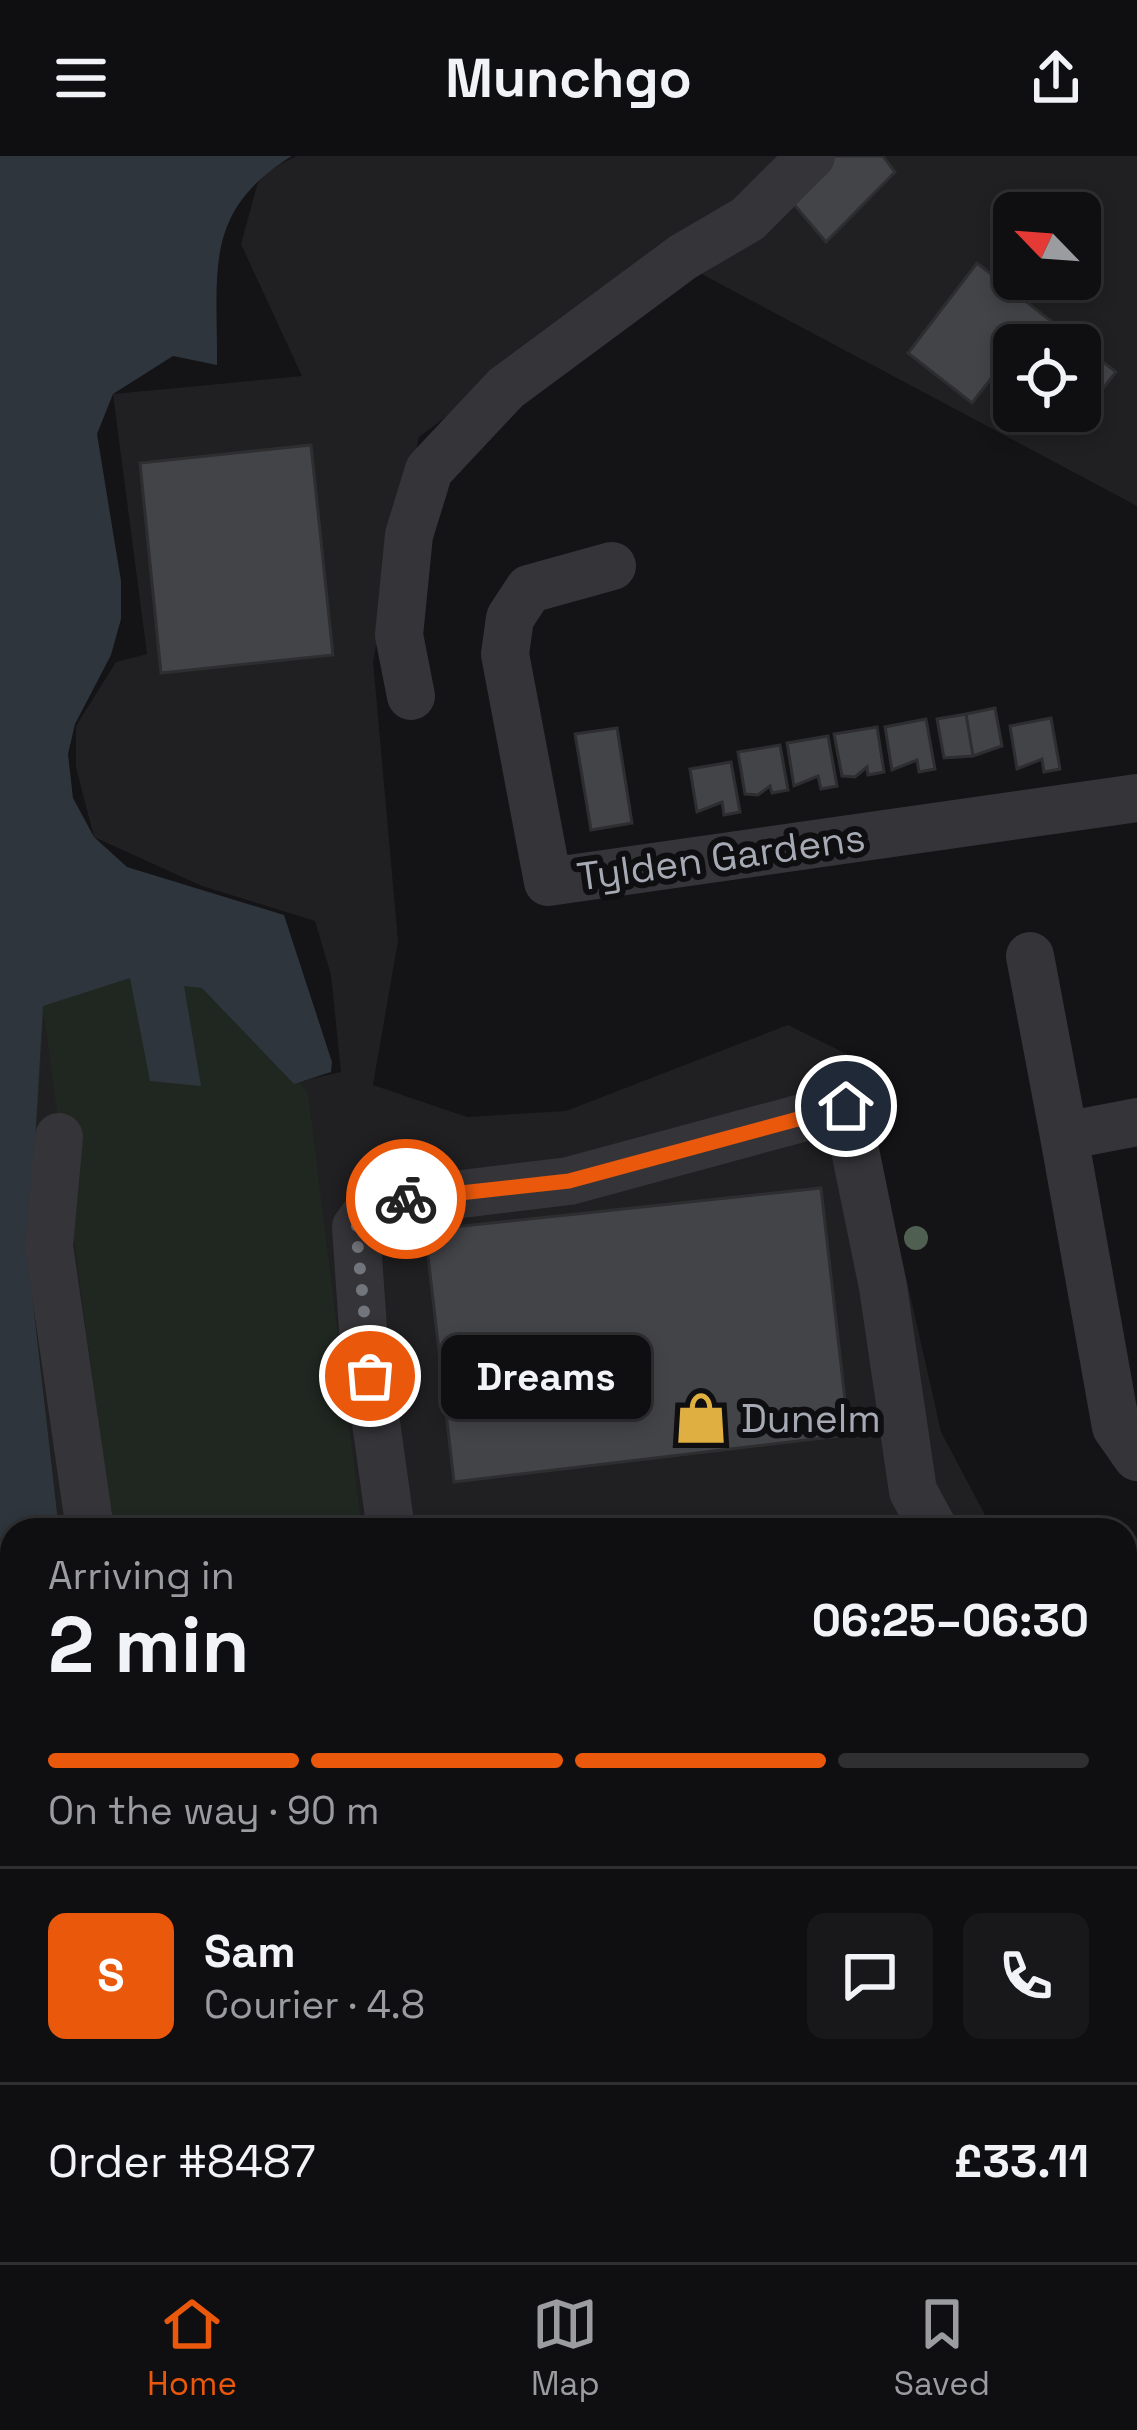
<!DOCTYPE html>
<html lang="en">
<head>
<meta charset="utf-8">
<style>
  :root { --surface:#0f0e10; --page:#181719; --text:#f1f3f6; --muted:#9b9c9f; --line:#2f2e30; --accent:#ea580c }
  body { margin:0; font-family:"Space Grotesk",sans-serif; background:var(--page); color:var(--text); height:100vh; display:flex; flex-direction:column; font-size:45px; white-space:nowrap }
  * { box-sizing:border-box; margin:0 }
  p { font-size:39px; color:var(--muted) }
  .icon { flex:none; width:66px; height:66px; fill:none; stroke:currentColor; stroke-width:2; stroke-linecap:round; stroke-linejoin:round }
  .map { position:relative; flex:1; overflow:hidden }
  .details { position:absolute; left:0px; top:1362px; width:1137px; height:744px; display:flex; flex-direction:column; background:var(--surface); border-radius:36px 36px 0 0; box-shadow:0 6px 18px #0003,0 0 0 3px var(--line) }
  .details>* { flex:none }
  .needle { width:78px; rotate:295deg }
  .buttons { position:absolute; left:993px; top:36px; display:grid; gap:24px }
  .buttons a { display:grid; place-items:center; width:108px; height:108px; border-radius:18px; background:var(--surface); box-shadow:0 6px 18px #0003,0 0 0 3px var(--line); font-size:60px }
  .pin { position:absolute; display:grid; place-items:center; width:102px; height:102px; color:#fff; margin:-51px; border:6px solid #fff; border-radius:50%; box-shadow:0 3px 12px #0007 }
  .courier { position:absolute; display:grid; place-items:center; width:120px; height:120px; margin:-60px; border:9px solid #ea580c; border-radius:50%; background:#fff; color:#222; box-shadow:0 3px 15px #0007 }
  .bubble { position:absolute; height:84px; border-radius:18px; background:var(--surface); box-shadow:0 6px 18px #0003,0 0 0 3px var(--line); font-size:39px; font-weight:600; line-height:84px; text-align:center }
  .head em { font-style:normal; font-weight:600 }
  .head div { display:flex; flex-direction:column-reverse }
  .head { display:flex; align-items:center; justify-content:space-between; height:204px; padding:0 48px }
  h1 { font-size:78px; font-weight:600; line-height:90px }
  .bar { display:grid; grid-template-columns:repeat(4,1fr); gap:18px 12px; align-content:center; height:144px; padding:0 48px }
  .bar i { height:15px; border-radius:9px; background:var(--line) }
  .bar .selected { background:var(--accent) }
  .bar p { grid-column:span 4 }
  .line { display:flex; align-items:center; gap:30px; padding:0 48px; border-top:3px solid var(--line) }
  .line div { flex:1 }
  .round { display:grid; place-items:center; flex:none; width:126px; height:126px; border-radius:18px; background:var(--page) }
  header { display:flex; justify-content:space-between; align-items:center; height:156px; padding:0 48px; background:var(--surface); font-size:54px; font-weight:600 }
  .tab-bar { display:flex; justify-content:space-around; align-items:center; height:168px; border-top:3px solid var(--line); background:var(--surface); font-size:33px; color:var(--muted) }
  .tab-bar a { display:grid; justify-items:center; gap:6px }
  .tab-bar .selected { color:var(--accent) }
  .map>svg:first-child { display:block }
  .built { fill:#202022; fill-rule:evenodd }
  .green { fill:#202721 }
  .water { fill:#2e353c }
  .building { fill:#434448; stroke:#2e2e31; stroke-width:3 }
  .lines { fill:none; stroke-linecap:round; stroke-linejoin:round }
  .path { stroke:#3b3c40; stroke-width:6; stroke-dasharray:6 9; stroke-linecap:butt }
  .minor { stroke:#353539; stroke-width:48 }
  .rail-casing { stroke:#4e4f54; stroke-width:14 }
  .rail { stroke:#0f0e10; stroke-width:9; stroke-dasharray:27; stroke-linecap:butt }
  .tree { fill:#4f5f51 }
  .done { stroke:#73757c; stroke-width:12; stroke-dasharray:0 21.6 }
  .route { stroke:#ea580c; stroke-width:15 }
  .labels { text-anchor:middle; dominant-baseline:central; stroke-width:12; stroke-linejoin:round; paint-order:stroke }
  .street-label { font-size:39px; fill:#a6aab4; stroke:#0f0e10 }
  .poi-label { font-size:39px; fill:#a6aab4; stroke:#0f0e10; text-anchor:start }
</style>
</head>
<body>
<header><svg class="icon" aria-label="menu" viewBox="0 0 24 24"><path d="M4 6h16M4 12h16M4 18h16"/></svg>Munchgo<svg class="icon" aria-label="share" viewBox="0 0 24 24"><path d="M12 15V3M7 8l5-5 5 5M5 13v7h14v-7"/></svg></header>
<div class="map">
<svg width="1137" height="2106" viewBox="0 0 1137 2106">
  <rect width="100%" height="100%" fill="#141315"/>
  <path class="built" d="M296,0H1137V350L664,98L419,281L373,505L398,785L373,929L467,961L566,955L788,869L857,903L941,1276L993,1374H59L28,1103L43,850L293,927L341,916L331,819L315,765L202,730L94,681L76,611V570L116,506L147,498L113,238L302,220L241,88L260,19ZM1014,57H1080V123H1014ZM1014,189H1080V255H1014Z
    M1125,1562L1137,1579V2106H309L307,2094H1125Z
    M12,1579V2094H179L202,2106H0V1614Z"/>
  <path class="green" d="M198,800L308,937L362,1374H113L44,858L28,1103L59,1374L18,1286L38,851L60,824Z"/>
  <path class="water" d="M0,0H292C202,55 218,116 217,209L173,200L113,238L97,278L121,425V463L111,499L75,568L68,598L73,642L94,681L127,711L284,759L332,906L331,916L294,928L202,832L184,830L201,930L150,925L130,822L43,850L28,1103L59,1374H12V1579L0,1614Z"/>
  <path class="building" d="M828,0H883L895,16L826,86L785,38Z
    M977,107L1116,216L1075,268L1058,255H1080V189H1014V221L1001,210L972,247L908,197Z
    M311,289L333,499L161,517L140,307Z
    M995,552L1002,590L973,600L966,558Z
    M966,558L973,600L944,602L937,563Z
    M1051,562L1060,613L1044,616L1042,603L1017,613L1010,570Z
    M926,563L935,613L919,616L917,604L892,614L885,571Z
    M877,571L884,616L868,619L867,611L855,621L842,620L834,578Z
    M617,572L632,667L591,674L575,578Z
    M828,580L837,630L821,633L818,620L794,630L787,587Z
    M780,589L788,634L772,637L770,630L758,639L745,638L738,596Z
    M731,606L740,656L724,659L722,646L697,656L690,613Z
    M821,1032L849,1279L454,1326L425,1074Z
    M1132,1781L1137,1818V2106H893L892,2094H1125V1782Z"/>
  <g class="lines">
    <path class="path" d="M855,2094L856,2106"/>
    <path class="minor" d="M612,410L529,433L510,462L505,498L548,726L1137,642
      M411,540L399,479L409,379L429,314L506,232L683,101L748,63L811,0
      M1030,800L1064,980
      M1137,966L1064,980L1116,1271L1137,1301
      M59,981L49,1090L90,1374
      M391,1374L363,1173L356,1071L372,1049L569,1025L846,950L883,1131L913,1335L934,1374
      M1125,1647L1137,1661
      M1125,1743L1137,1762
      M286,2094L296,2106
      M546,2094L553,2106
      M384,2106L395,2094"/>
    <g class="rail-casing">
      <path id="rail" d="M0,2054L12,2059
        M65,2094L78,2106
        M93,2094L107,2106"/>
    </g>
    <use href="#rail" class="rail"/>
  </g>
  <circle class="tree" cx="916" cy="1082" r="12"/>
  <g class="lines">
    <path class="done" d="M370,1220L356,1071L373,1049L406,1043"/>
    <path class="route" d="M406,1043L569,1025L846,950"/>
  </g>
  <defs>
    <g id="shop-bare" transform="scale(4.14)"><path d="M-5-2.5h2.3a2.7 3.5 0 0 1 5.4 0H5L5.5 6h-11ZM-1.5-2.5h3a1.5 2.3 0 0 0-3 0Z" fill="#dfb041" stroke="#0f0e10" stroke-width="2.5" paint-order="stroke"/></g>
  </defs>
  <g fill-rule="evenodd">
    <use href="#shop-bare" x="701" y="1262"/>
  </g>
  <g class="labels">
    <g class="street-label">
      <text transform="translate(721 701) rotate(-8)">Tylden Gardens</text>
    </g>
    <g class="poi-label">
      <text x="741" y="1262">Dunelm</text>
    </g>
  </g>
</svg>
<div class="buttons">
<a><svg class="needle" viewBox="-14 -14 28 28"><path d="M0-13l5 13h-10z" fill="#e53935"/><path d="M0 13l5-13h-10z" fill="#9b9c9f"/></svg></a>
<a><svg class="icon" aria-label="locate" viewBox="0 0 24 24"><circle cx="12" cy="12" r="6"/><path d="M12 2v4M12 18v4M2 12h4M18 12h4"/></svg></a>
</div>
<div class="pin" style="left:370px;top:1220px;background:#ea580c"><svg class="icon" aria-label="bag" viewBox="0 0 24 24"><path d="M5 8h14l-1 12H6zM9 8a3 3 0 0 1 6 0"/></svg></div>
<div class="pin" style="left:846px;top:950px;background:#1f2937"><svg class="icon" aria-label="home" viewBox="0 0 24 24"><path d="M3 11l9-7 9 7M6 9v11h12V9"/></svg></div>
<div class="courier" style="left:406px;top:1043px"><svg class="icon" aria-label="bike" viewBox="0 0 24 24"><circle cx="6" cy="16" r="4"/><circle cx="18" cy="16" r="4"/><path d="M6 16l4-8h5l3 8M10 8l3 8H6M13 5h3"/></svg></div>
<div class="bubble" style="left:441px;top:1179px;width:210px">Dreams</div>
<section class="details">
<div class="head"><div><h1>2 min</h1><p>Arriving in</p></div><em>06:25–06:30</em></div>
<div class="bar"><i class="selected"></i><i class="selected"></i><i class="selected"></i><i></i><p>On the way · 90 m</p></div>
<div class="line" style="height:216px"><b class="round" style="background:var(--accent);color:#fff">S</b><div><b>Sam</b><p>Courier · 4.8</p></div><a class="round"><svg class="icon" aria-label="chat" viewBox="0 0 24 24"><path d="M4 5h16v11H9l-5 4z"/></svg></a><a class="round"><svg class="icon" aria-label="phone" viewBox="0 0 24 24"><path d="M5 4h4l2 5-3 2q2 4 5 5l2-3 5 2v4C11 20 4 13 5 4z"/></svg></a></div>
<div class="line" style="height:156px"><div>Order #8487</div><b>£33.11</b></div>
</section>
</div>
<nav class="tab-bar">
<a class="selected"><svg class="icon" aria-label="home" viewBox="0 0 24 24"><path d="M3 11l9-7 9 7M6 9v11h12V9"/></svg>Home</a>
<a><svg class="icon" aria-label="map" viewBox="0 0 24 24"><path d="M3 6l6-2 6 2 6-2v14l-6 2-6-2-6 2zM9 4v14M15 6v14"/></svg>Map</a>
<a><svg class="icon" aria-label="saved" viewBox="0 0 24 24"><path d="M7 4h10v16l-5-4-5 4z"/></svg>Saved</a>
</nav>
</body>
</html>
